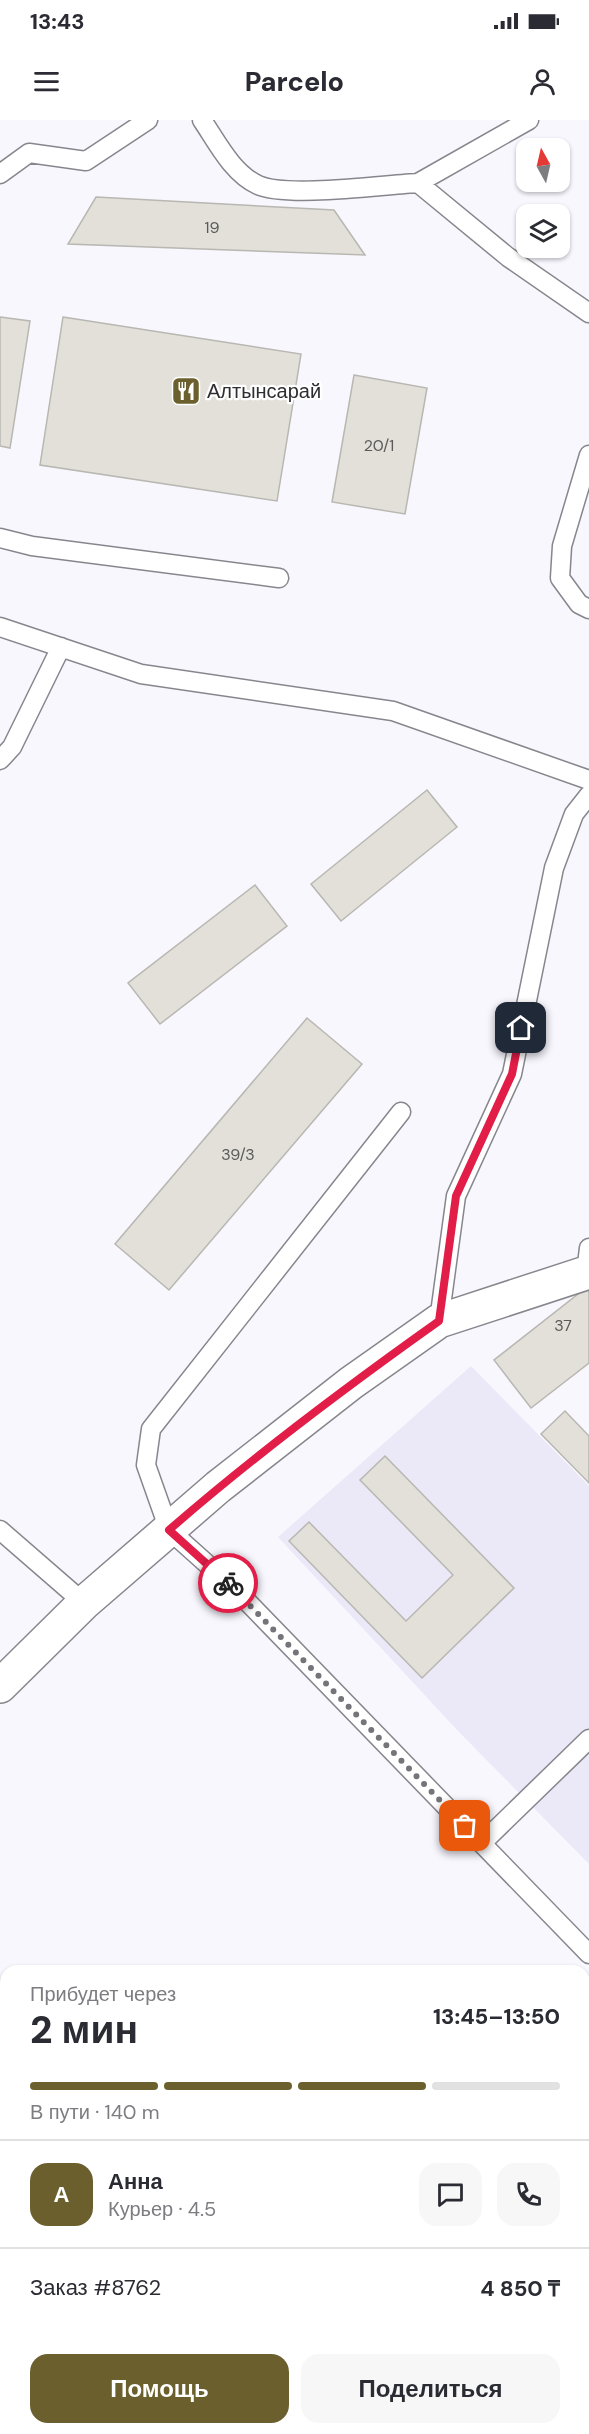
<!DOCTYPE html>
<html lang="ru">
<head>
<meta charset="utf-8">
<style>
  :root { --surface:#fff; --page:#f7f7f7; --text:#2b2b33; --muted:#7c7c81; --line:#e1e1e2; --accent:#6b602d }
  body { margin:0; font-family:"DM Sans",sans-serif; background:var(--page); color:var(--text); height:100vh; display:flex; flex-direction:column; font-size:22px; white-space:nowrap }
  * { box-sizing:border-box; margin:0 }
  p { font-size:20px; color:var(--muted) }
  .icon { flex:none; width:33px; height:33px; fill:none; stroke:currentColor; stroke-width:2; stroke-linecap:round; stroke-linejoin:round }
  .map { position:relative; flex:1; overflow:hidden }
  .drawer { position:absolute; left:0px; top:1845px; width:590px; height:470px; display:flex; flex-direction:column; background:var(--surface); border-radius:18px 18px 0 0; box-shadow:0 2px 4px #0004 }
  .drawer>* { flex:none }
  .needle { width:39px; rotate:352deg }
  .fabs { position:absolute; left:516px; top:18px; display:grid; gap:12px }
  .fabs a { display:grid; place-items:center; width:54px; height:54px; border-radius:12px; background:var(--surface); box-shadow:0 2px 4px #0004; font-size:30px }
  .pin { position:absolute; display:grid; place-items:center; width:51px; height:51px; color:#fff; margin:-26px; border-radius:12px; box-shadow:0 3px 9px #0006 }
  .courier { position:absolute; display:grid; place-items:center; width:60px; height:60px; margin:-30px; border:4px solid #e11d48; border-radius:50%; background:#fff; color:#222; box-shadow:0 2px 8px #0007 }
  .head em { font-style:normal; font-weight:800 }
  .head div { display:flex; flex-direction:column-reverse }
  .head { display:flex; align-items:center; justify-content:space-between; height:102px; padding:0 30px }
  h1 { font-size:39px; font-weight:800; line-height:45px }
  .bar { display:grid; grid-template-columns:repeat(4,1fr); gap:9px 6px; align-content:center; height:72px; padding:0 30px }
  .bar i { height:8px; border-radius:4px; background:var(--line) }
  .bar .active { background:var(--accent) }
  .bar p { grid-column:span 4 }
  .line { display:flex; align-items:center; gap:15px; padding:0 30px; border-top:2px solid var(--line) }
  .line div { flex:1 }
  .round { display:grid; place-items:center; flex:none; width:63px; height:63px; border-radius:18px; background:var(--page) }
  .primary-button { display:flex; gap:12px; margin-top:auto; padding:12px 30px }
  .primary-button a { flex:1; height:69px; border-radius:18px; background:var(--accent); color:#fff; font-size:24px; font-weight:800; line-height:69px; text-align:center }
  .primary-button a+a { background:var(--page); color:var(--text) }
  .status { display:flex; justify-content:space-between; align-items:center; height:42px; padding:0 30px; background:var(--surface); direction:ltr }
  .status svg { height:16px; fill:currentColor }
  header { display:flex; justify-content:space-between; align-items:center; height:78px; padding:0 30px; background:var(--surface); font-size:27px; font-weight:800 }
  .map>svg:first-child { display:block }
  .built { fill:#ebe9f7 }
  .building { fill:#e2e0d9; stroke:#b9b7b1; stroke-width:1.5 }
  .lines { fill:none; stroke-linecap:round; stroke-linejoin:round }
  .lane-casing { stroke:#87868d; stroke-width:21 }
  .street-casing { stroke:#87868d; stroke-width:36 }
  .secondary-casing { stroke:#87868d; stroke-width:36 }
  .lane { stroke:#fff; stroke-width:18 }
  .street { stroke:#fff; stroke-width:33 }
  .secondary { stroke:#fff; stroke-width:33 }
  .done { stroke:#757478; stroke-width:6; stroke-dasharray:0 10.8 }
  .route { stroke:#e11d48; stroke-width:8 }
  .labels { text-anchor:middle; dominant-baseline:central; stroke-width:4.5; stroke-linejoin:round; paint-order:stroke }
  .number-label { font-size:16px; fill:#5b5a5a }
  .poi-label { font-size:20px; fill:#2e2d30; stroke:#fff; text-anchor:start }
</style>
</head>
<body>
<div class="status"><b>13:43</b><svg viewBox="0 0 49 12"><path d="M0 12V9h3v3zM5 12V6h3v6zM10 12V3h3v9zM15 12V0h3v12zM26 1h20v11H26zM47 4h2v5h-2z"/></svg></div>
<header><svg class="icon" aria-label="menu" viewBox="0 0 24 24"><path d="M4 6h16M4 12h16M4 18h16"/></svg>Parcelo<svg class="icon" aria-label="person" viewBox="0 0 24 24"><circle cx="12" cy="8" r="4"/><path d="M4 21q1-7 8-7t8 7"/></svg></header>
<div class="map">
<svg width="589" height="2314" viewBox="0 0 589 2314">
  <rect width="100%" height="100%" fill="#f8f7fe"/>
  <path class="built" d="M471,1246L589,1366V1744L458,1611L278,1417Z"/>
  <path class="building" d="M96,77L334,90L365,135L68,124Z
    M0,197L30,201L10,328L0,326Z
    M63,197L301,234L277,381L40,345Z
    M354,255L427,268L405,394L332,382Z
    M427,670L457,707L341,801L311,764Z
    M255,765L287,806L160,904L128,863Z
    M307,898L362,944L169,1170L115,1124Z
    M589,1170V1243L531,1288L494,1240L582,1171Z
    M565,1291L589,1316V1363L541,1314Z
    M385,1336L514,1468L422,1558L289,1421L309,1402L406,1501L453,1455L360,1360Z
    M439,2308H528L522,2314H433Z"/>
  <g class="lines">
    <g class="lane-casing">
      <path id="lane" d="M202,0C217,22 232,53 258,65C287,78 382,65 418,63L508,137L589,193
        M0,54L29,33L86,41L148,0
        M418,63L529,0
        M589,335L562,426L560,458L579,484L589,489
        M0,418L32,426L279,458
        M0,507L141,554L393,591L589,660
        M0,640L12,627L61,527
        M401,992L151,1309L146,1345L169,1410L235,1469L589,1834
        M586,1153L589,1128
        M439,1201L456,1076L512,954L554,748L574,694L589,675
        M0,1410L84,1483
        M482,1723L589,1619
        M0,2104L6,2100
        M0,2181L6,2195
        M56,2308L59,2314
        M380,2314L387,2308
        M587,2314L589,2312"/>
    </g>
    <g class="street-casing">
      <path id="street" d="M0,1566L84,1483L218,1367L351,1263L439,1201L589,1152"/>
    </g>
    <g class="secondary-casing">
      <path id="secondary" d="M0,1962L6,1973
        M156,2308L158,2314"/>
    </g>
    <use href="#lane" class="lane"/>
    <use href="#street" class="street"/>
    <use href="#secondary" class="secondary"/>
  </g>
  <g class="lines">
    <path class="done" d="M228,1463L465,1706"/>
    <path class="route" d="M228,1463L169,1410C255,1335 346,1267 439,1201L456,1076L512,954L521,908"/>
  </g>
  <defs>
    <g id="restaurant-square" transform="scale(1.5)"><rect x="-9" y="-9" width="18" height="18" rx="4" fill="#6b602d" stroke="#fff"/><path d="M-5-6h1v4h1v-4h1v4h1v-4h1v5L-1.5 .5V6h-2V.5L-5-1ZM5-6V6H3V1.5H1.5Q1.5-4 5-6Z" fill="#fff"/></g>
  </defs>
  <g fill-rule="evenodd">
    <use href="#restaurant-square" x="186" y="271"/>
  </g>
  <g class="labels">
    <g class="number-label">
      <text x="212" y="107">19</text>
      <text x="379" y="325">20/1</text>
      <text x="238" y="1034">39/3</text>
      <text x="563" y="1205">37</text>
    </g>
    <g class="poi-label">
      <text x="207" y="271">Алтынсарай</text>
    </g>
  </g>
</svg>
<div class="fabs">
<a><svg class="needle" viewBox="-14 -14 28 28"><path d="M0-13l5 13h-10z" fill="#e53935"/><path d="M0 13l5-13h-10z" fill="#7c7c81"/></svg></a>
<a><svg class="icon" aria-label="layers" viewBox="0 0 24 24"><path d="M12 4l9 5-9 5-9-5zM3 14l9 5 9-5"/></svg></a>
</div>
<div class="pin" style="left:465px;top:1706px;background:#ea580c"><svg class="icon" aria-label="bag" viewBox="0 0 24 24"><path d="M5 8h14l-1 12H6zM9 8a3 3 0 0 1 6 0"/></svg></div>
<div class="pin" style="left:521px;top:908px;background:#1f2937"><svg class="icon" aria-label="home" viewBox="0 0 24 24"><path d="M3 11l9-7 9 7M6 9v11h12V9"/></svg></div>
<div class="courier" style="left:228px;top:1463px"><svg class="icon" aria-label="bike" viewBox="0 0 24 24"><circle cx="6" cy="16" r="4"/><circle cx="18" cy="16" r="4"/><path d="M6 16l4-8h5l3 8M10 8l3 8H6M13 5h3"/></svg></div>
<section class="drawer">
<div class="head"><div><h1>2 мин</h1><p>Прибудет через</p></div><em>13:45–13:50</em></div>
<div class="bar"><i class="active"></i><i class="active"></i><i class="active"></i><i></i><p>В пути · 140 m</p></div>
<div class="line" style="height:108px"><b class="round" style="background:var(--accent);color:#fff">А</b><div><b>Анна</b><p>Курьер · 4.5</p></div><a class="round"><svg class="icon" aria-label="chat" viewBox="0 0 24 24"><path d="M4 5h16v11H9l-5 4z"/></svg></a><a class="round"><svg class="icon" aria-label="phone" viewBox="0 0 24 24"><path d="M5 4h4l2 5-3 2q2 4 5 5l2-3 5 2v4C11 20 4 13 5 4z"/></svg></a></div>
<div class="line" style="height:78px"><div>Заказ #8762</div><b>4 850 ₸</b></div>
<div class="primary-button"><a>Помощь</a><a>Поделиться</a></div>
</section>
</div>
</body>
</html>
